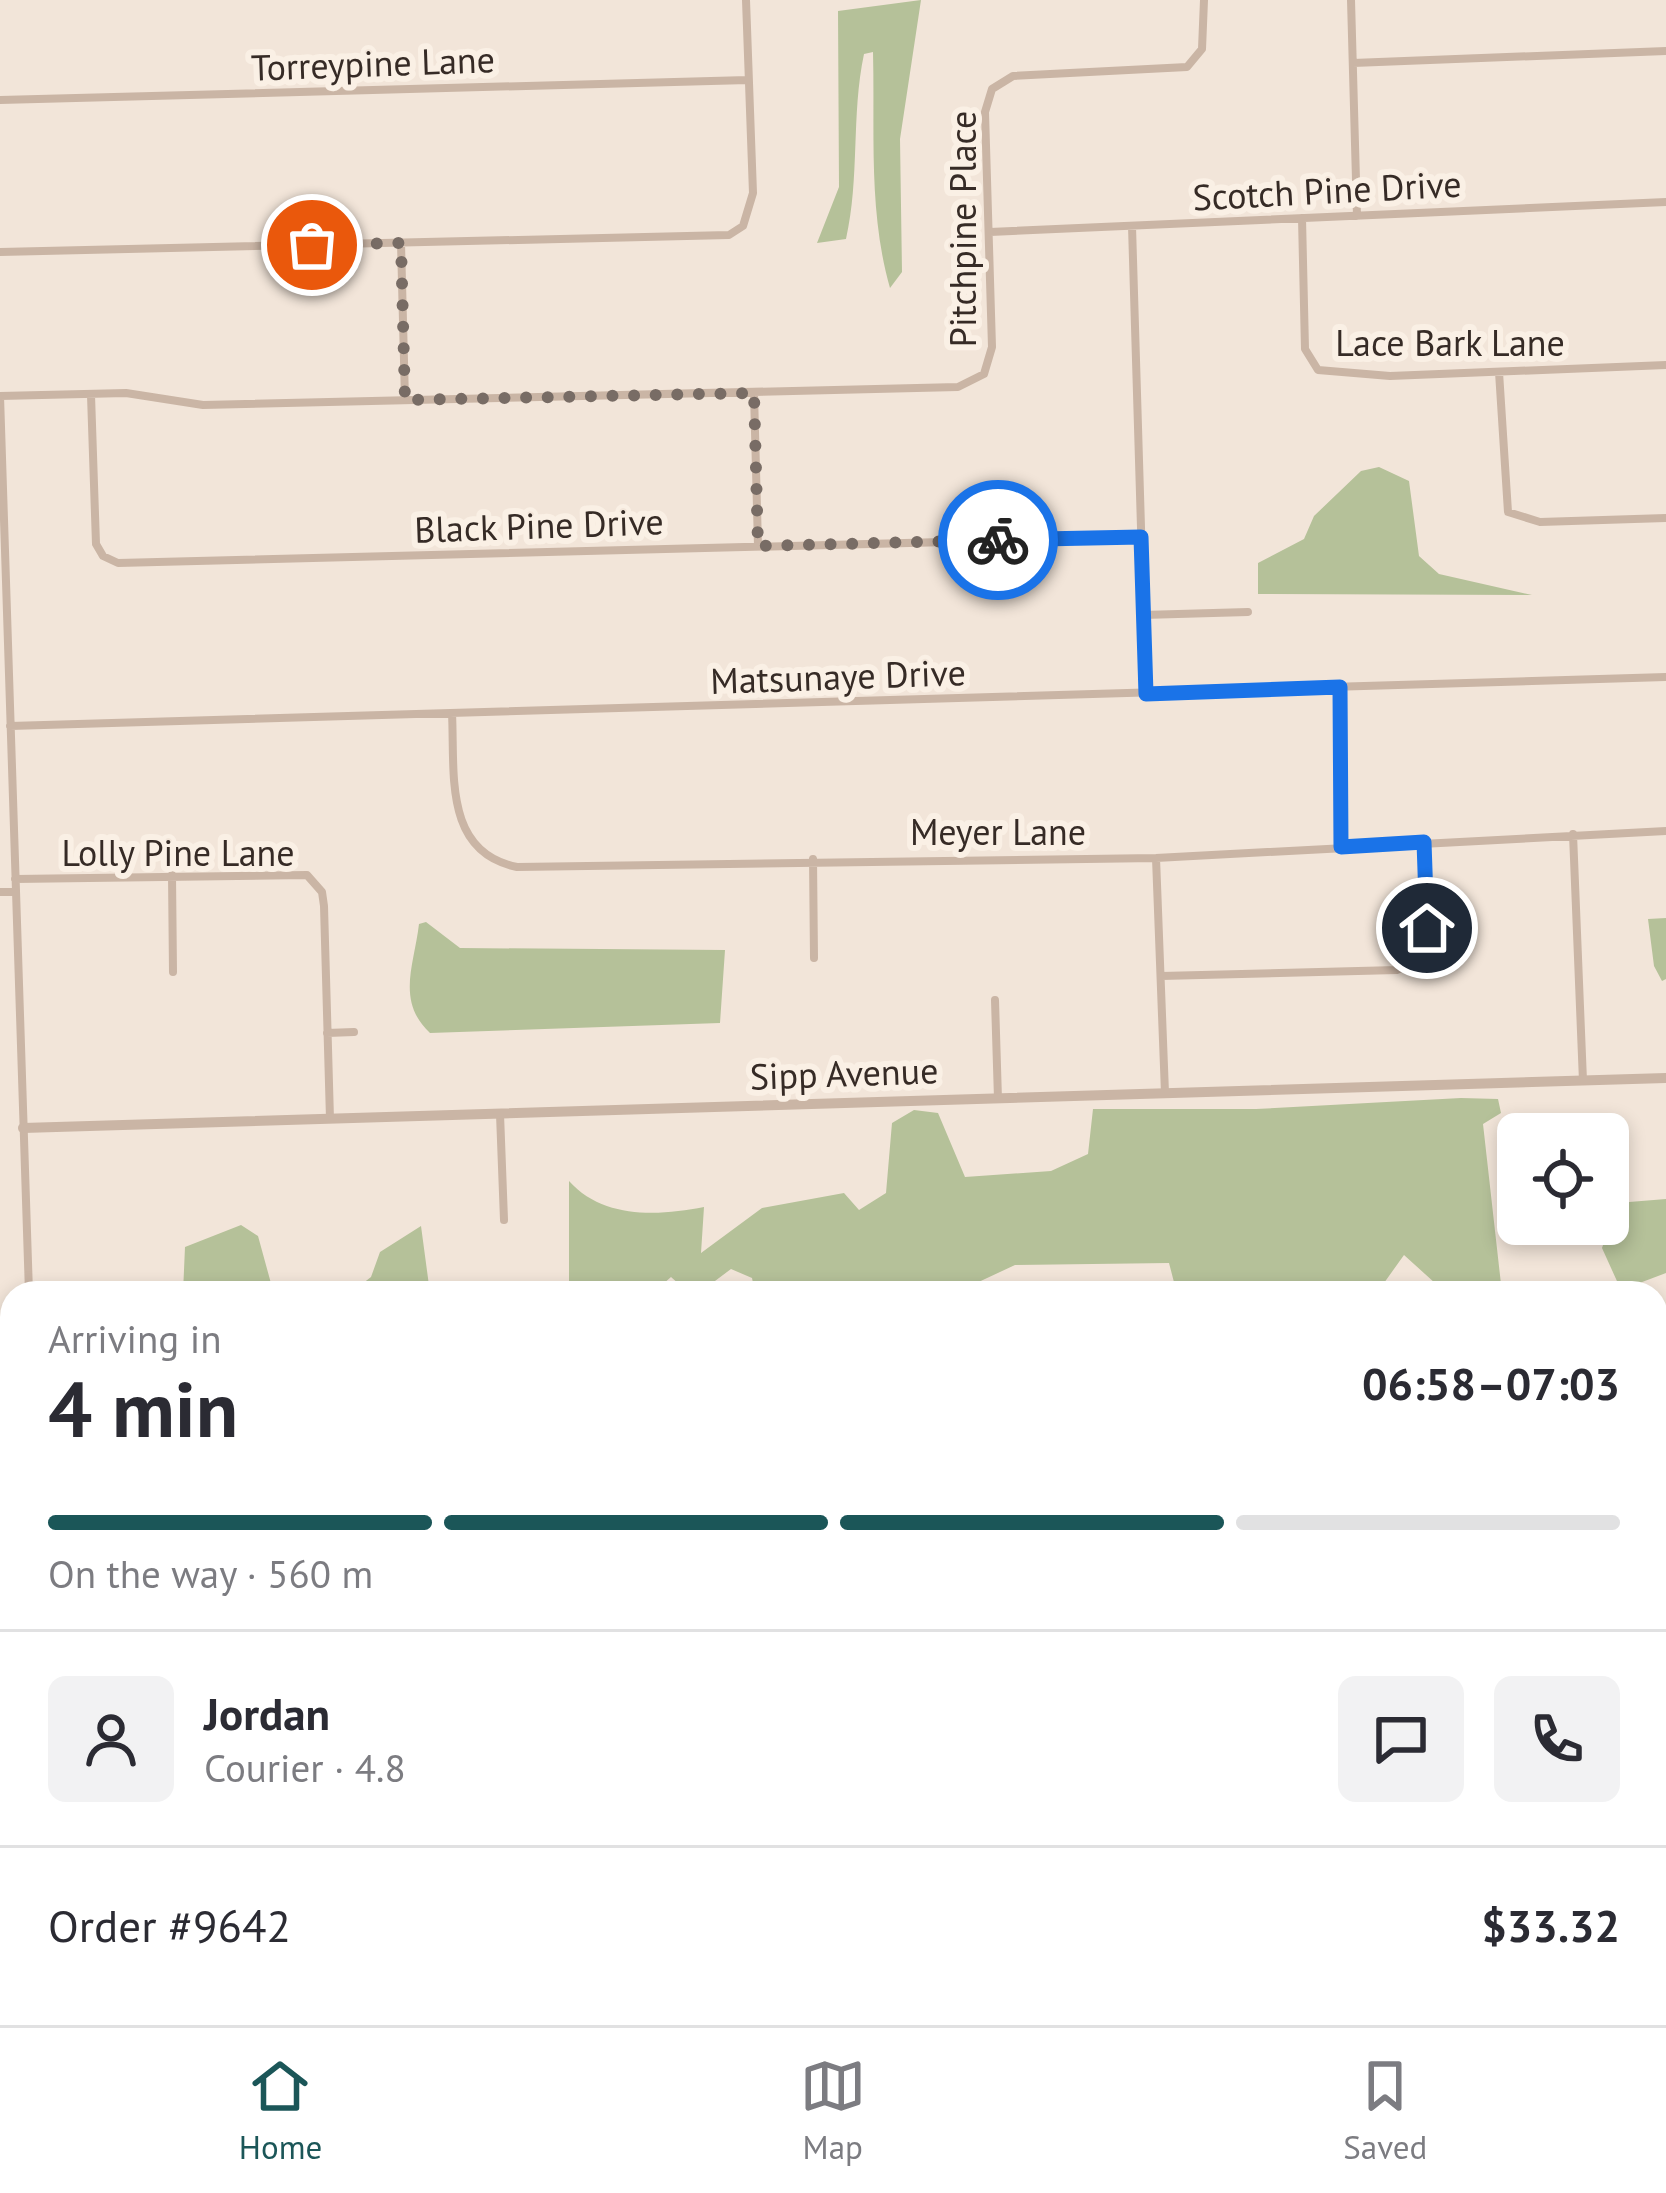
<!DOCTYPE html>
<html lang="en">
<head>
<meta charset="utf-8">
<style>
  :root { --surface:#fff; --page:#f2f2f3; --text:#2b2b33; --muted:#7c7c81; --line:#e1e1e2; --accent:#1b5658 }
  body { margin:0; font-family:"PT Sans",sans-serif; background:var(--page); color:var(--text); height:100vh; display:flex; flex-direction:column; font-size:45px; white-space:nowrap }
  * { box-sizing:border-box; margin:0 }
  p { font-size:39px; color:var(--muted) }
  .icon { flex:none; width:66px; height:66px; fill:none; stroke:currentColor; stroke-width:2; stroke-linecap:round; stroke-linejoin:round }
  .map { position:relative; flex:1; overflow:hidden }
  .panel { position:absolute; left:0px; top:1281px; width:1668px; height:744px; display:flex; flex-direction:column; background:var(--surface); border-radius:36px 36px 0 0; box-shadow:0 6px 18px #0003 }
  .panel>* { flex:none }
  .buttons { position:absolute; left:1497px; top:1113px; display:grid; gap:24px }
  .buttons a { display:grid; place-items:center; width:132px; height:132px; border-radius:18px; background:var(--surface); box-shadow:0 6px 18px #0003; font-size:60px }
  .pin { position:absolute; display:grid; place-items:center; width:102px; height:102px; color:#fff; margin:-51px; border:6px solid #fff; border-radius:50%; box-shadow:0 3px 12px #0007 }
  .courier { position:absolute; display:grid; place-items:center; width:120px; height:120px; margin:-60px; border:9px solid #1a73e8; border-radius:50%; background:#fff; color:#222; box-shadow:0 3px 15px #0007 }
  .head em { font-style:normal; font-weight:600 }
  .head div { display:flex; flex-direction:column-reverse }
  .head { display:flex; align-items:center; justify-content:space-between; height:204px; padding:0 48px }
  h1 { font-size:78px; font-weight:600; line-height:90px }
  .bar { display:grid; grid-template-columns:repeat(4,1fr); gap:18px 12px; align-content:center; height:144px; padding:0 48px }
  .bar i { height:15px; border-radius:9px; background:var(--line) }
  .bar .on { background:var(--accent) }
  .bar p { grid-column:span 4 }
  .line { display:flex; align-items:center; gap:30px; padding:0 48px; border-top:3px solid var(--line) }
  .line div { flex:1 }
  .round { display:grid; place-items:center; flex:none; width:126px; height:126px; border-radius:18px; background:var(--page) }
  .tab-bar { display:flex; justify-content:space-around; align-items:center; height:168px; border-top:3px solid var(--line); background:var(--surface); font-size:33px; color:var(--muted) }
  .tab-bar a { display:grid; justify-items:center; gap:6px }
  .tab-bar .on { color:var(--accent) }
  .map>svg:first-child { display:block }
  .green { fill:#b5c199 }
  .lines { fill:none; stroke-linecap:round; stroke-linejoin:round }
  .minor { stroke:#cab5a5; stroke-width:8 }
  .tertiary { stroke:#cab5a5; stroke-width:10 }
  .done { stroke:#786c65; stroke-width:12; stroke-dasharray:0 21.6 }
  .route { stroke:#1a73e8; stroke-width:15 }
  .labels { text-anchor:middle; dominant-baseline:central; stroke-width:12; stroke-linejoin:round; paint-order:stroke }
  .street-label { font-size:36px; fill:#362b26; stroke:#faf0e5 }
</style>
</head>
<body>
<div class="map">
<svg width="1666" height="2025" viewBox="0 0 1666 2025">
  <rect width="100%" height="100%" fill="#f2e5d9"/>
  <path class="green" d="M921,0L900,139L902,272L890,288C868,211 875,131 873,52L864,54C851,115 860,178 846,239L817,243L839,187L838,11Z
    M1379,467L1409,481L1419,556L1439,574L1532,595L1258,594V563L1304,539L1314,516L1361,471Z
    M1666,918V979L1662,981L1654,966L1648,919Z
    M426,922L460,948L725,950L720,1023L430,1033C396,1001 414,966 419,924Z
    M1461,1098L1498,1099L1501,1113L1483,1124L1502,1293H1446L1404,1255L1384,1283L1345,1293H1184L1175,1286L1169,1263L1015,1265L955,1293H755L752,1278L731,1269L699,1293H689L671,1277L653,1293H569V1181C603,1219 658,1216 704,1207L701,1253L762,1208L844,1193L859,1210L886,1193L892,1123L914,1110L938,1113L965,1177L1051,1171L1088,1154L1093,1109H1256Z
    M1666,1199V1273L1621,1290L1602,1248L1617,1203Z
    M241,1225L258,1236L272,1287L362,1284L371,1277L380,1252L421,1226L430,1293H183L185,1247Z"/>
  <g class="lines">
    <path class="minor" d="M1351,0L1357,216
      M1353,63L1666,51
      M0,100L748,80
      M1302,218L1305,349L1318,370L1390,376L1666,365
      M1132,226L1146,695
      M990,232L1666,202
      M401,243L405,400
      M0,252L729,235L743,226L753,193L746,0
      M1499,372L1508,512L1540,522L1666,518
      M754,393L758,546
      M91,395L96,544L103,556L118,563L1141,537
      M0,396L126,393L203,405L958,387L984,374L992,347L985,112L992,89L1013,76L1187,67L1202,49L1204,0
      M0,396L29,1293
      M1143,615L1248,612
      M1339,687L1341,847
      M452,713C455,773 443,852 517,867L1156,858L1666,831
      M10,726L1666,677
      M1573,834L1583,1081
      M1156,858L1165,1093
      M813,859L814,958
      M172,875L173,972
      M15,879L307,875L322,892L324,906L330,1119
      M0,892H16
      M1161,976L1397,970C1444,954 1426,881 1424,842
      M995,1000L998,1099
      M327,1033L354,1032
      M500,1114L504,1220
      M1656,1411H1666
      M0,1663L12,1662
      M1656,1673L1666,1672
      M1656,1932H1666
      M52,2013V2025
      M348,2013V2025
      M515,2013V2025"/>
    <path class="tertiary" d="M23,1128L1666,1078"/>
  </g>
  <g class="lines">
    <path class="done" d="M312,245L401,243L405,400L754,393L758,546L998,540"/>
    <path class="route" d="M998,540L1141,537L1146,694L1340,687L1341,847L1424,842L1427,928"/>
  </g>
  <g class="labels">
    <g class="street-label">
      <text transform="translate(373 63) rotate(-2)">Torreypine Lane</text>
      <text transform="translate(1327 190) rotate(-3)">Scotch Pine Drive</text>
      <text transform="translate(962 229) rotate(-90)">Pitchpine Place</text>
      <text x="1450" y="342">Lace Bark Lane</text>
      <text transform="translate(539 525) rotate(-2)">Black Pine Drive</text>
      <text transform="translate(838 676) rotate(-2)">Matsunaye Drive</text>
      <text x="998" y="831">Meyer Lane</text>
      <text x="178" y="852">Lolly Pine Lane</text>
      <text transform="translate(844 1073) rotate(-2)">Sipp Avenue</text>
    </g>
  </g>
</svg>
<div class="buttons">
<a><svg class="icon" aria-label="locate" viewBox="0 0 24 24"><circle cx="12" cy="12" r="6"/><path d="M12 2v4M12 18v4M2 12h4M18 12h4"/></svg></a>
</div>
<div class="pin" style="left:312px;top:245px;background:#ea580c"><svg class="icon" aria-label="bag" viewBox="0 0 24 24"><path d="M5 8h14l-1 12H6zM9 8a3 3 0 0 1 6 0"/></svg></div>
<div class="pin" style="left:1427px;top:928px;background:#1f2937"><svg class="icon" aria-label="home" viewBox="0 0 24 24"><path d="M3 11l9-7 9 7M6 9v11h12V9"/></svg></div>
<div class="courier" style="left:998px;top:540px"><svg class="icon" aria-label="bike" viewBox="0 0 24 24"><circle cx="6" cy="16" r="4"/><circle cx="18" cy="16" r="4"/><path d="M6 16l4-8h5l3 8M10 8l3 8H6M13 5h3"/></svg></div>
<section class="panel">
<div class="head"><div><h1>4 min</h1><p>Arriving in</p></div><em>06:58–07:03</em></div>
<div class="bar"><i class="on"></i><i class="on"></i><i class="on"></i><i></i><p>On the way · 560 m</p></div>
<div class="line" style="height:216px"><a class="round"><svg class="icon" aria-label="person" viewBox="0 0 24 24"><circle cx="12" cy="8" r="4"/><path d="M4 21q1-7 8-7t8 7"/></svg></a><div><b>Jordan</b><p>Courier · 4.8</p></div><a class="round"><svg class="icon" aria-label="chat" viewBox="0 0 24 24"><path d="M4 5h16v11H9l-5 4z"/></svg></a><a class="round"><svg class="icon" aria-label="phone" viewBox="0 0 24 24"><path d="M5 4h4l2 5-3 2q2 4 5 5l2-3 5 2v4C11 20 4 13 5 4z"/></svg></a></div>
<div class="line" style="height:156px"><div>Order #9642</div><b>$33.32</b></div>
</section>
</div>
<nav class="tab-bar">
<a class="on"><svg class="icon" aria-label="home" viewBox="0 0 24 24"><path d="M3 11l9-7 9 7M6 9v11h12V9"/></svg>Home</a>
<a><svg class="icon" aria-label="map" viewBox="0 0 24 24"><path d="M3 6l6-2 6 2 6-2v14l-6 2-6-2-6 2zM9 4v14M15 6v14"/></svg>Map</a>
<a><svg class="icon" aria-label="saved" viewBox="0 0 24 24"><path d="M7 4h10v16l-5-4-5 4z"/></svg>Saved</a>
</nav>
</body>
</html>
